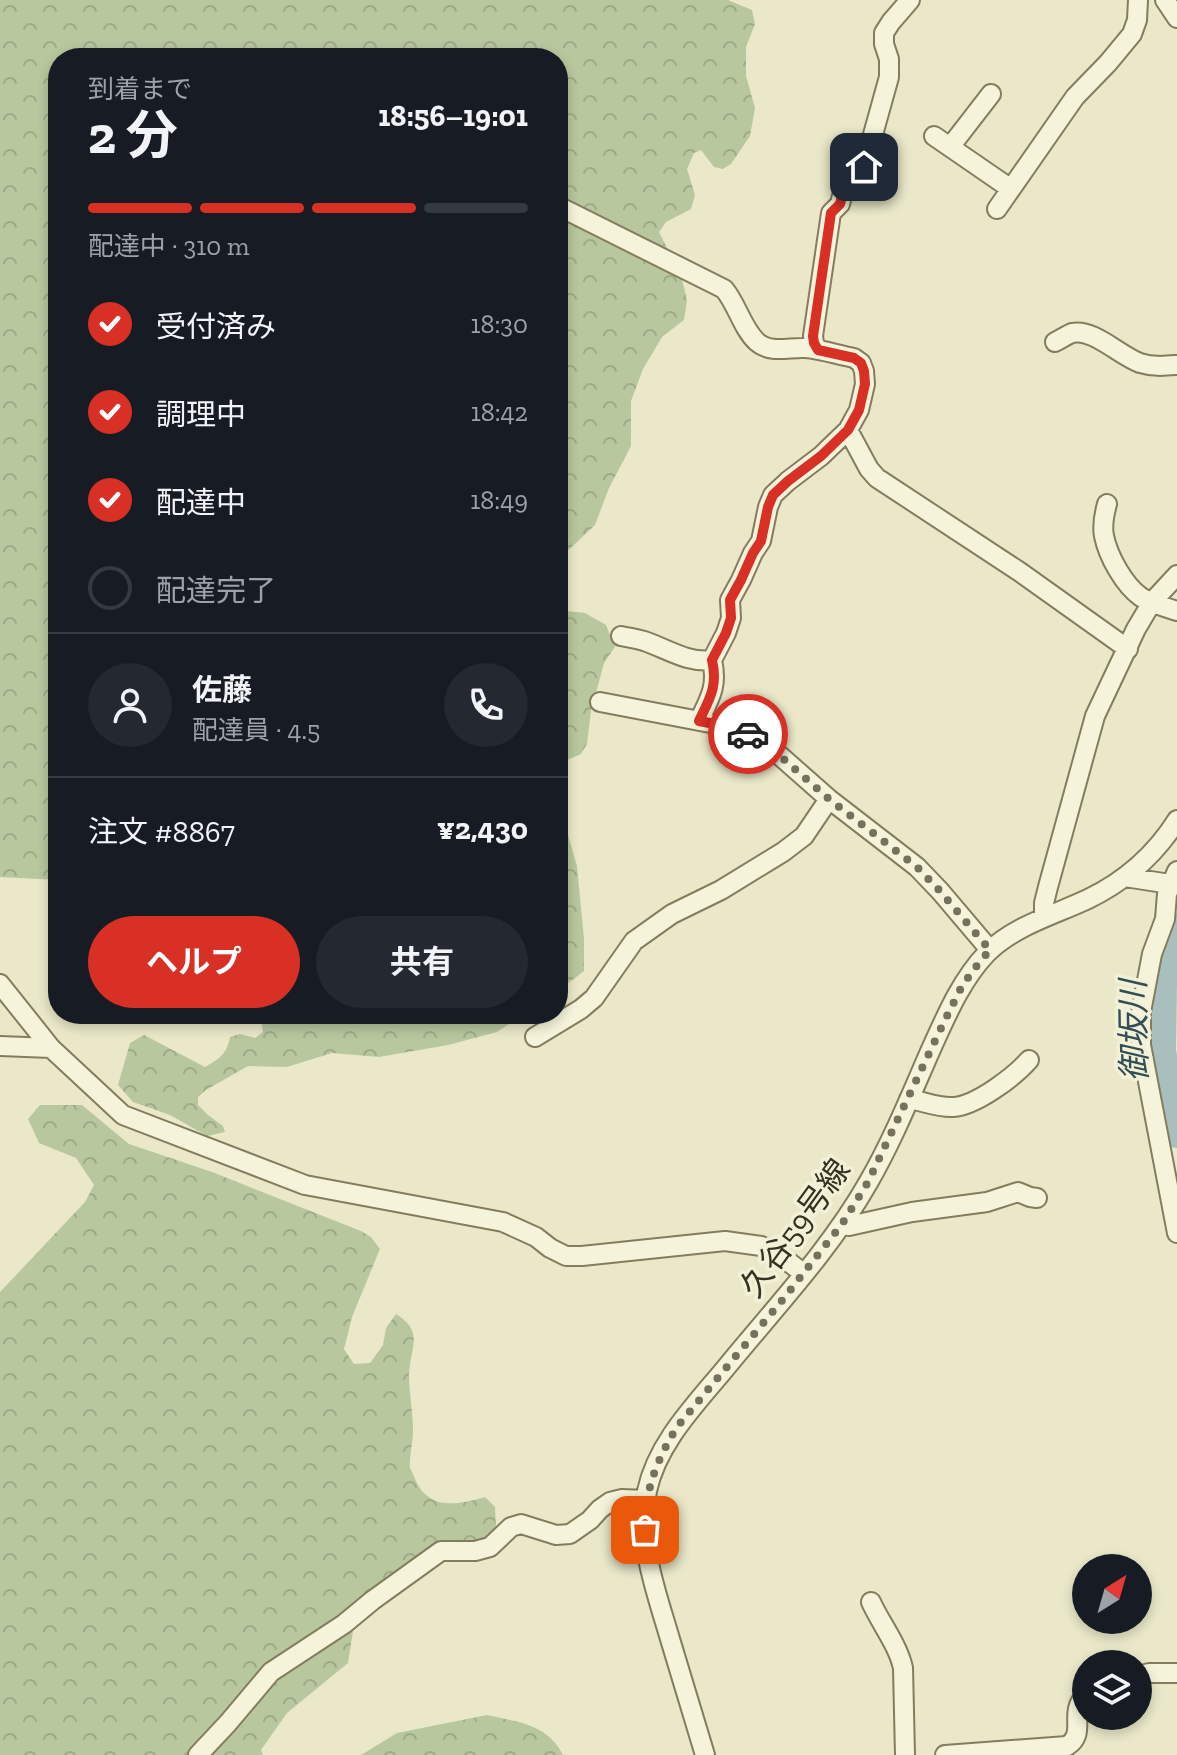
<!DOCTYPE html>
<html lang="ja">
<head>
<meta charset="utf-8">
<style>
  :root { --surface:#171b24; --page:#242831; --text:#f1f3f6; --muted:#9ea1a6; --line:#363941; --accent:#d93025 }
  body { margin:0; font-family:"Zilla Slab","Noto Sans JP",serif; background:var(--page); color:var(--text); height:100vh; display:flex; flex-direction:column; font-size:30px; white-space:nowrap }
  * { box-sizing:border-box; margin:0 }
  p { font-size:26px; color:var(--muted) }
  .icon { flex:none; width:44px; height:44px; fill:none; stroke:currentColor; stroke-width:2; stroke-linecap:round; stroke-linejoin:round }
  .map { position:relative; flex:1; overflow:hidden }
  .side { position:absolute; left:48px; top:48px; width:520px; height:976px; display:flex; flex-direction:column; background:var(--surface); border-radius:32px; box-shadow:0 4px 12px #0003 }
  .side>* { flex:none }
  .needle { width:52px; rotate:37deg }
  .buttons { position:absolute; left:1072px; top:1554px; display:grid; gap:16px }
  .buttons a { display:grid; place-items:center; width:80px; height:80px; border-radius:50%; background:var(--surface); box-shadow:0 4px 12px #0003; font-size:40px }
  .pin { position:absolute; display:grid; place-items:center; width:68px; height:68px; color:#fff; margin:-34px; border-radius:16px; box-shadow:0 4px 12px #0006 }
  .courier { position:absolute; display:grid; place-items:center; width:80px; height:80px; margin:-40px; border:6px solid #d93025; border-radius:50%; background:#fff; color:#222; box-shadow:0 2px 10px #0007 }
  .headline em { font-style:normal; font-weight:700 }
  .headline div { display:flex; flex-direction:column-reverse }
  .headline { display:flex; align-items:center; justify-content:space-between; height:136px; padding:0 40px }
  h1 { font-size:52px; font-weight:700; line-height:60px }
  .bar { display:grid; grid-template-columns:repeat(4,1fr); gap:12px 8px; align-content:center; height:96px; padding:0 40px }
  .bar i { height:10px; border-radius:6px; background:var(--line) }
  .bar .active { background:var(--accent) }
  .bar p { grid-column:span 4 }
  .line { display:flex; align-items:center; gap:20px; padding:0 40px; border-top:2px solid var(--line) }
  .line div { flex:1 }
  .round { display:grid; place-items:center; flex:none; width:84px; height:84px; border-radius:42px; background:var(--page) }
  ol { padding:0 40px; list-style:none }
  li { display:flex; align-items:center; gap:24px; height:88px }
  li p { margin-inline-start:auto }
  li .icon { padding:8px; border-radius:50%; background:var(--accent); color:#fff; stroke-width:4 }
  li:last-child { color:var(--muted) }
  li i { width:44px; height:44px; border:4px solid var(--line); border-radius:50% }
  .action { display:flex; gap:16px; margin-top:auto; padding:16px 40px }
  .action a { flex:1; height:92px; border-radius:48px; background:var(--accent); color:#fff; font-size:32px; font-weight:700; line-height:92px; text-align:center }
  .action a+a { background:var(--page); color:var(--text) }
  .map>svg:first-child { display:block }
  .forest { fill:url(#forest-crowns) }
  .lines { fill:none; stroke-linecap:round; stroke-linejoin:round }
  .river { stroke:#a9bfbe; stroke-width:28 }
  .street-casing { stroke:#847c5f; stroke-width:22 }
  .street { stroke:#f5f4db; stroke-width:18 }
  .done { stroke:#75715c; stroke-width:8; stroke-dasharray:0 14.4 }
  .route { stroke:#d93025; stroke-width:10 }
  .labels { text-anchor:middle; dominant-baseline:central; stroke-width:7; stroke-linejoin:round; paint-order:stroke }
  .street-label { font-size:32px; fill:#363121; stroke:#f2f1d7 }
  .water-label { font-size:34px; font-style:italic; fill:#324e54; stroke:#f2f1d7 }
</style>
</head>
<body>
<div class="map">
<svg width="1177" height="1755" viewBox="0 0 1177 1755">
  <defs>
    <pattern id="forest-crowns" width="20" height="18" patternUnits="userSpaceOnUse" patternTransform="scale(2)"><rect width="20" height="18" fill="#b8c79e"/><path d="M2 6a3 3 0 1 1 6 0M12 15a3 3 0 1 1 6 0" fill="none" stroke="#9fab88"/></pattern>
  </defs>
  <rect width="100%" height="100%" fill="#eae8c9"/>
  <path class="forest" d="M0,0H728L752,10L755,24L746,47V76L755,108L750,136L731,164L723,169L714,167L701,150L694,153L687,169L695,195L691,209L666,222L659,232L667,248L678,263L687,300L684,320L662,337L643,369L631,401V446L609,488L595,525L558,560V58H58V880L0,877Z
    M558,610L585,613L606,625L615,647L604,663L591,711L587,744L581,754L558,764Z
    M558,823L566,828L577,866L584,939V971L558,991Z
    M260,1014H524L497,1032L448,1045L379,1057L332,1053L287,1067L248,1066L206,1090L198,1097V1105L208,1115L223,1126L225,1132L207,1136L170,1115L133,1102L118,1085L130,1043L144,1035L205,1067C219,1059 227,1054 230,1037L240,1034L255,1038L263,1032Z
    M40,1105H82L129,1144L212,1172L361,1231L371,1237L380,1249L352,1317L344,1349L354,1364L370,1363L383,1345L386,1328L396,1314C425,1332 410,1347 409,1375C409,1393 413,1412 413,1431C413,1443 409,1456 410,1468C411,1470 415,1478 415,1479C429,1511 457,1505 485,1497L495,1507L496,1529L478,1542L441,1547L355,1618L348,1663L287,1713L261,1750L263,1755H0V1292L85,1202L94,1185L76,1158L39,1143L28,1119Z
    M487,1715C518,1722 548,1724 563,1755H361L397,1733Z"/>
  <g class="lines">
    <path class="river" d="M1177,927L1163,985L1162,1051L1177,1134"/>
    <g class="street-casing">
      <path id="street" d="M1165,0L1177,18
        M934,136L1011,189
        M950,147L991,94
        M558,206L724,289C737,304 742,328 757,342C771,354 789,347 805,348C821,349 838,355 854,358L861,363L864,371L865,384L859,410L848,430L821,456L788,481L773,495L768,507L761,541L753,553L741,580L730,600L731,618L726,633L712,660C718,686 710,698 699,721
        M997,209L1075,97L1108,63L1132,34L1137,20L1138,0
        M1055,342C1061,339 1067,335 1072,333C1093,328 1120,356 1140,363C1153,367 1164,366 1177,365
        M818,350L814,343L813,336L831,213L840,204L850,164L864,167L889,77V59L884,44V33L891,22L910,0
        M848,430L869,469L877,478L1020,572L1128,649
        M1107,504C1104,515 1102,526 1104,536C1108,556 1124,585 1141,597C1152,604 1165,607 1177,611
        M621,636C630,638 639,639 647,642C669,650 688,663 712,660
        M600,702L731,727L752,735L778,754L829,799L917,867L940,891L990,950
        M1177,871L1167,894L1165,919L1152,954L1141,1012V1045L1177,1233
        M1125,877L1170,884
        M1044,917V903L1048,887L1095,716L1136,629L1152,602L1177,575
        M0,984L51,1048L123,1115L305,1185L503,1222L536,1237L550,1248L566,1256H582L725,1241L761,1246L778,1254L803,1273
        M535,1037L581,1009L594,998L634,941L672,914L721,890L783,852L804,836L829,799
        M0,1046L51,1048
        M909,1099C922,1101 939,1108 953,1107C976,1106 1015,1076 1029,1060
        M842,1224L849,1226L912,1212L987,1202L1018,1192L1030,1197L1037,1198
        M871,1602C881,1624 898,1645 903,1668L905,1755
        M1138,1676L1149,1673H1177
        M198,1755L228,1723L271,1672L344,1624L373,1600L441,1551H475L490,1547L511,1527L521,1524L556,1535L570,1534L590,1520L600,1509L610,1502L622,1499L646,1500
        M705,1755C693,1716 682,1678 670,1639C656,1591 637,1542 647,1491C657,1444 694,1406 724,1370C772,1311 830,1250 868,1183C893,1140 912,1092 932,1047C947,1014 962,979 987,953C1014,926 1054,915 1088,899C1125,881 1155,855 1177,820
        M945,1755L1067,1746C1088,1733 1067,1713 1086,1695"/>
    </g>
    <use href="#street" class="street"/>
  </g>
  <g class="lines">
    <path class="done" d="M645,1530C644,1491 657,1460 677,1427L784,1298L842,1224L868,1182L943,1024L962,986L978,964L990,950L940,891L917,867L829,799L778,754L748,734"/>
    <path class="route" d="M748,734L731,727L699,721C710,698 718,686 712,660L726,633L731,618L730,600L741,580L753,553L761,541L768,507L773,495L788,481L821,456L848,430L859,410L865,384L864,371L861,363L854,358L818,350L814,343L813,336L831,213L840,204L850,164L864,167"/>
  </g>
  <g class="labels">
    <g class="street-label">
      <text transform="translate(795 1228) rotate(-54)">久谷59号線</text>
    </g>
    <g class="water-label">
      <text transform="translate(1134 1031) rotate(-91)">御坂川</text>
    </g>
  </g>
</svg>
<div class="buttons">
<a><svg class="needle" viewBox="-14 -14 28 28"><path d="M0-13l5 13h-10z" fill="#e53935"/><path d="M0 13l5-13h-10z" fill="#9ea1a6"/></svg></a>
<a><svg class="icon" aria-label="layers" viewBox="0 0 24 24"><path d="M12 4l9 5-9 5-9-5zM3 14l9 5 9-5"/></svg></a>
</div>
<div class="pin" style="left:645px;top:1530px;background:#ea580c"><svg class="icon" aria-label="bag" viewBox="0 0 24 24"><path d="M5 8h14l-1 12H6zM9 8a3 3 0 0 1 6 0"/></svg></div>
<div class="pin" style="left:864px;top:167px;background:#1f2937"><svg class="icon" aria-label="home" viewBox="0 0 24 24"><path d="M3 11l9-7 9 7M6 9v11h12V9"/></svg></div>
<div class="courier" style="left:748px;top:734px"><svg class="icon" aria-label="car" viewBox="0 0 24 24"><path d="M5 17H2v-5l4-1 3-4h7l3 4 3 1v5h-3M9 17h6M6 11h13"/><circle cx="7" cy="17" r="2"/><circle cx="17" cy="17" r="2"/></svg></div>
<section class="side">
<div class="headline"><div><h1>2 分</h1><p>到着まで</p></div><em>18:56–19:01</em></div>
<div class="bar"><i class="active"></i><i class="active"></i><i class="active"></i><i></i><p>配達中 · 310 m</p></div>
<ol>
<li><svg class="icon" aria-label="check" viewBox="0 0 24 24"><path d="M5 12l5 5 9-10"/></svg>受付済み<p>18:30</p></li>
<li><svg class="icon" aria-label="check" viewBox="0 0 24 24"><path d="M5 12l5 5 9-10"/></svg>調理中<p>18:42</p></li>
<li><svg class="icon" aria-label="check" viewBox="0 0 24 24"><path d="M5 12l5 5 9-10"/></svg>配達中<p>18:49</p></li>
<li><i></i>配達完了</li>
</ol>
<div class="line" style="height:144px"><a class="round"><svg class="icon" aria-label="person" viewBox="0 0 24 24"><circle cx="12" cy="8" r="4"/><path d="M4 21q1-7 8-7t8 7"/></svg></a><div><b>佐藤</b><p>配達員 · 4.5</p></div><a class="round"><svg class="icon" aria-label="phone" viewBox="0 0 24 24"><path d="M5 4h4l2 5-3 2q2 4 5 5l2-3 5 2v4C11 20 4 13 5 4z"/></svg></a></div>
<div class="line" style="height:104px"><div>注文 #8867</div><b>¥2,430</b></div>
<div class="action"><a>ヘルプ</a><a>共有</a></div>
</section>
</div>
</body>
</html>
